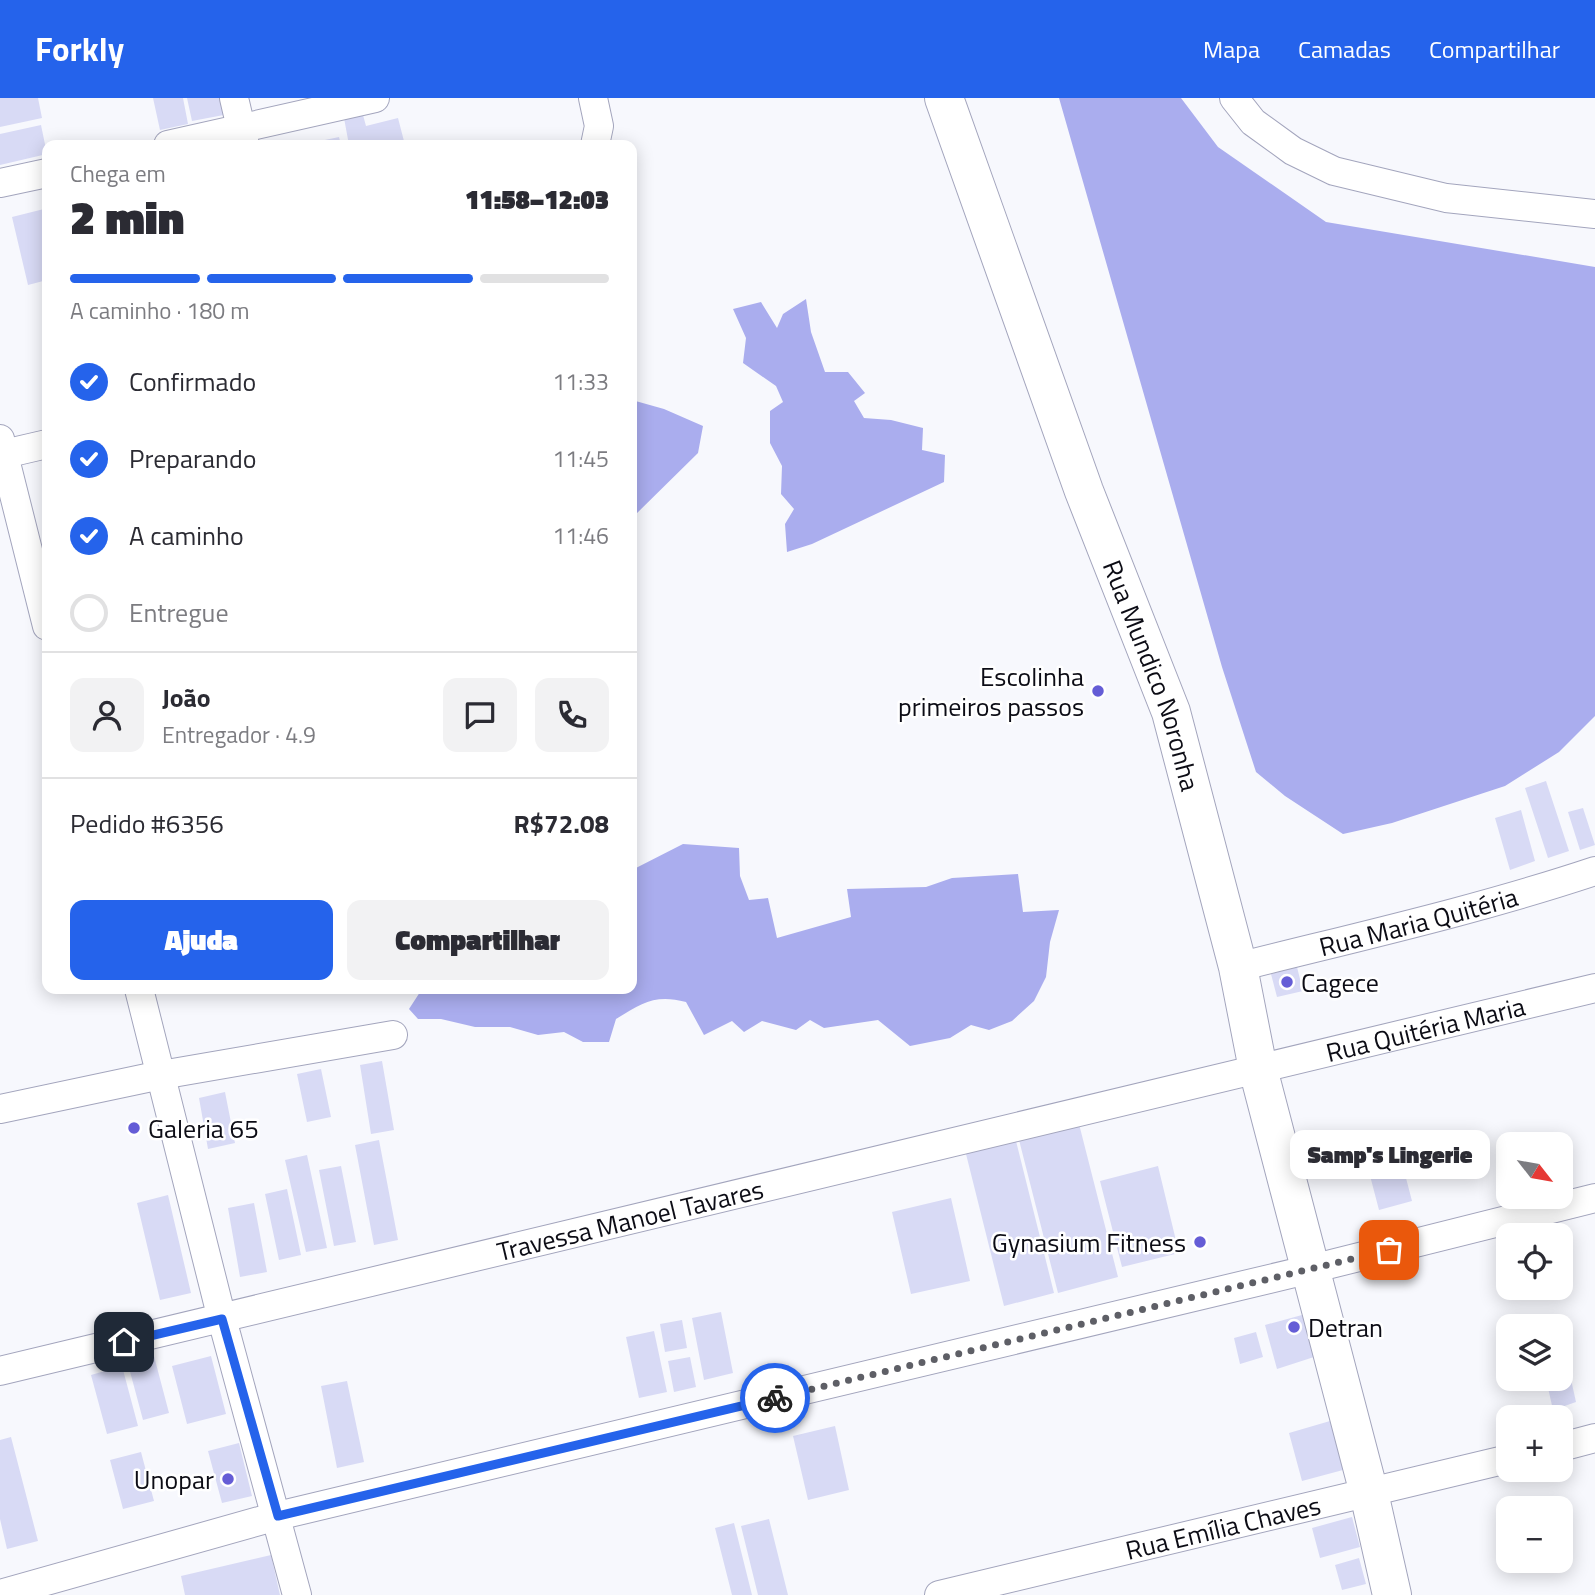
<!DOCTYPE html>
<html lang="pt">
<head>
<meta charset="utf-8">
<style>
  :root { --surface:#fff; --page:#f2f2f3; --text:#2b2b33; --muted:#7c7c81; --line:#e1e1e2; --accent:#2563eb }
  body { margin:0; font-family:"Titillium Web",sans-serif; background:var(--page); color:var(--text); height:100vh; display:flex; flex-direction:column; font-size:26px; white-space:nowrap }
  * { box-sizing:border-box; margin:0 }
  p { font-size:23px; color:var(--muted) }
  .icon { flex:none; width:38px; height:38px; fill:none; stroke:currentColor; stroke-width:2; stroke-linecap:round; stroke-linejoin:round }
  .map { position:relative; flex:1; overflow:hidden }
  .panel { position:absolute; left:42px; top:42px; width:595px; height:854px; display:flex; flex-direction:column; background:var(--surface); border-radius:14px; box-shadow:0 4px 18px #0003 }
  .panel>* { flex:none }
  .needle { width:46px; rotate:121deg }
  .fabs { position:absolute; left:1496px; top:1034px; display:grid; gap:14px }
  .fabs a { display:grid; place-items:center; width:77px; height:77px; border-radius:14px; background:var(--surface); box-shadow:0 4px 18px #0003; font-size:35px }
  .pin { position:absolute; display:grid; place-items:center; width:60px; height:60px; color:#fff; margin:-30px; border-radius:14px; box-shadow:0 4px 10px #0006 }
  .courier { position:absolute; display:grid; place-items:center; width:70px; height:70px; margin:-35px; border:5px solid #2563eb; border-radius:50%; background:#fff; color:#222; box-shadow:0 2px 9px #0007 }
  .bubble { position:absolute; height:49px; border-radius:14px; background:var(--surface); box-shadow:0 4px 18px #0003; font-size:23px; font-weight:800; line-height:49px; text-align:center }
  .headline em { font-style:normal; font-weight:800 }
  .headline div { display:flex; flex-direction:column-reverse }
  .headline { display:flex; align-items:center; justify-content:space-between; height:119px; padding:0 28px }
  h1 { font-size:46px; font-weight:800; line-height:52px }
  .bar { display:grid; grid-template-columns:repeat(4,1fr); gap:10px 7px; align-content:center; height:84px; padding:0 28px }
  .bar i { height:9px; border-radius:5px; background:var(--line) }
  .bar .current { background:var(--accent) }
  .bar p { grid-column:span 4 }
  .line { display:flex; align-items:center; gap:18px; padding:0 28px; border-top:2px solid var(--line) }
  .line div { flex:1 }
  .round { display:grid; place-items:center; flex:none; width:74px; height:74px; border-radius:14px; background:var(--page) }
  ol { padding:0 28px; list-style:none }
  li { display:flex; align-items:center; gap:21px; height:77px }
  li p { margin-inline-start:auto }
  li .icon { padding:7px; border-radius:50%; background:var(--accent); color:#fff; stroke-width:4 }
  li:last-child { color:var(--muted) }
  li i { width:38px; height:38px; border:4px solid var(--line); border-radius:50% }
  .button { display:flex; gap:14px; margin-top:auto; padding:14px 28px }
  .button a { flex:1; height:80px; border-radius:14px; background:var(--accent); color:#fff; font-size:28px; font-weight:800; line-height:80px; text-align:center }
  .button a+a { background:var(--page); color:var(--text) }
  header { display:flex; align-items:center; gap:42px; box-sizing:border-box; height:98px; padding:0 35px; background:var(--accent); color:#fff }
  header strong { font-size:33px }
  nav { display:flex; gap:38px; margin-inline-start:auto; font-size:24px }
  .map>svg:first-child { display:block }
  .water { fill:#aaadee }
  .building { fill:#d8daf5 }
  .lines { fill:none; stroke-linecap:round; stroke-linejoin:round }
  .street-casing { stroke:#a3a5bd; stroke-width:30 }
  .secondary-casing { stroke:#a3a5bd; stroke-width:40 }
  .street { stroke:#fff; stroke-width:28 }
  .secondary { stroke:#fff; stroke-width:38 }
  .done { stroke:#5e5f66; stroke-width:7; stroke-dasharray:0 12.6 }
  .route { stroke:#2563eb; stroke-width:9 }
  .poi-dot { fill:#655dd6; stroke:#fff; stroke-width:2.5 }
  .labels { text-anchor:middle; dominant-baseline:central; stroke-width:5; stroke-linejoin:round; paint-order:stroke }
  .poi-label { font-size:26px; fill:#0c0c15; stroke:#fff; text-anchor:end }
  .street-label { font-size:26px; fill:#0c0c15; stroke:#fff }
</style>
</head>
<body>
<header>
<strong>Forkly</strong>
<nav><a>Mapa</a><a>Camadas</a><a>Compartilhar</a></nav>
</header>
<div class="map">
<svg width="1595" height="1497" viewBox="0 0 1595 1497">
  <rect width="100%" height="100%" fill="#f7f8fd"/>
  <path class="water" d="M1059,0H1181L1218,49L1326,124L1595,169V618L1559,654L1505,688L1392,725L1343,736L1285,698L1256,674L1222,569Z
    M806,201L811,234L825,274H848L865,295L854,303L864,320L891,322L923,330L922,352L945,357L944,384L812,446L787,454L785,426L794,411L781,396L782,368L770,345V313L783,304L776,288L743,265L746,240L733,211L761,204L777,230L783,216Z
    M632,302L664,311L703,328L698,355L632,420Z
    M683,746L739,750L740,778L749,802L768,800L777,840L851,819L847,791L926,789L952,780L1018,776L1023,814L1059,812L1050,844L1046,879L1034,903L1012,923L989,932L971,927L950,940L910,948L878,922L824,930L810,922L796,932L762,923L744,934L732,923L704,937L686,904C655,896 642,905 616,921L609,944H583L564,934L538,937L510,929H475L441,921H418L409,911L422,891H632V772Z"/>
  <path class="building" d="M0,0H38L42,20L0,29Z
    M153,0H183L188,26L160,32Z
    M187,0H226L229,16L192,23Z
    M363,17L366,28L398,20L405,47H349L344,20Z
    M41,27L47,56L0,67V36Z
    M339,39L341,47H306V46Z
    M44,111L47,127V182L28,187L12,119Z
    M1546,683L1569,753L1548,760L1525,690Z
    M1583,710L1595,747L1580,752L1568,714Z
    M1521,712L1535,763L1510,772L1495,720Z
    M1297,869L1303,893L1277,899L1271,876Z
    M382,963L394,1032L371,1036L360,967Z
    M321,971L331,1019L307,1024L297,976Z
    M225,994L235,1045L208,1051L199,1000Z
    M1078,1022L1118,1179L1058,1195L1018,1038Z
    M1395,1038L1412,1103L1379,1112L1362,1047Z
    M1015,1039L1054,1195L1004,1208L965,1052Z
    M379,1042L398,1142L374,1147L355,1047Z
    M307,1057L327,1150L306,1154L285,1062Z
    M341,1068L356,1144L334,1148L319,1072Z
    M1158,1068L1179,1155L1122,1169L1100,1083Z
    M287,1091L301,1157L279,1162L265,1096Z
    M168,1097L191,1195L160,1202L137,1105Z
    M951,1100L970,1183L911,1196L892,1114Z
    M254,1105L267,1174L240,1179L228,1110Z
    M721,1214L733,1275L704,1282L692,1220Z
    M1302,1217L1314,1259L1277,1271L1265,1227Z
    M682,1222L687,1250L665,1254L660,1226Z
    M654,1233L667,1294L639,1300L626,1239Z
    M1256,1234L1263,1259L1240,1266L1234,1240Z
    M1564,1250L1576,1304L1553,1312L1546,1281H1561V1251Z
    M154,1258L169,1315L143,1322L128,1266Z
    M211,1258L226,1316L187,1326L172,1268Z
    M690,1259L696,1289L674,1294L668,1263Z
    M122,1268L138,1328L107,1336L91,1277Z
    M347,1283L364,1364L337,1370L321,1288Z
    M1330,1323L1343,1372L1302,1383L1289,1335Z
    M835,1328L849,1392L808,1402L793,1338Z
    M11,1339L38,1443L7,1451L0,1421V1342Z
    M239,1345L252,1398L222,1405L208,1353Z
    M141,1354L154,1403L123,1411L110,1362Z
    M1352,1419L1360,1449L1320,1460L1312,1430Z
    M769,1421L788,1497H758L741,1428Z
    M734,1425L752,1497H732L715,1430Z
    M271,1457L280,1497H185L181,1478Z
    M1359,1460L1366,1486L1342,1492L1335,1467Z"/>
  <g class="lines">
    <g class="street-casing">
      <g id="street">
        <path d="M234,0L245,47"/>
        <path d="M593,0L599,28L595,47"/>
        <path d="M1234,0L1253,24L1293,53L1334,73L1446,100L1595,116"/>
        <path d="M168,47L375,0"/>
        <path d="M0,85L47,75"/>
        <path d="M0,341L47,528"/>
        <path d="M0,357L47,346"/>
        <path id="s1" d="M1238,869C1357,839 1478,812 1595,773"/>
        <path d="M139,891L222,1221L297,1497"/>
        <path d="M0,1011L161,977L393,937"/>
        <path id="s2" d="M0,1273L1595,890"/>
        <path d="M1561,1349L1595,1340"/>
        <path d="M0,1496L277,1418L1311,1171L1595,1100"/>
        <path id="s3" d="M939,1497L1508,1361"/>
      </g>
    </g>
    <g class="secondary-casing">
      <g id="secondary">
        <path id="s4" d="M944,0L1084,393L1171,614L1238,869L1258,971L1369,1395L1392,1497"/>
      </g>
    </g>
    <use href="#street" class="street"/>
    <use href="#secondary" class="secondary"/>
  </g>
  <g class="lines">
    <path class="done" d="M775,1300L1389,1152"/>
    <path class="route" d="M124,1244L222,1221L278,1418L775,1300"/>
  </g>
  <g class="poi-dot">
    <circle cx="1098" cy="593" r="7"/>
    <circle cx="1287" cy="884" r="7"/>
    <circle cx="134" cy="1030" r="7"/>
    <circle cx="1200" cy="1144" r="7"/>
    <circle cx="1294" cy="1229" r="7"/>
    <circle cx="228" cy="1381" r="7"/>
  </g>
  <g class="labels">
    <g class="poi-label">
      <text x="1084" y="578">Escolinha<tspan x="1084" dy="30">primeiros passos</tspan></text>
      <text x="1301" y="884" text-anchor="start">Cagece</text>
      <text x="148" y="1030" text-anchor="start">Galeria 65</text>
      <text x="1186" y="1144">Gynasium Fitness</text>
      <text x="1308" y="1229" text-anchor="start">Detran</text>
      <text x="214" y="1381">Unopar</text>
    </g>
    <g class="street-label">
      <text stroke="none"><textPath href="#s4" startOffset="614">Rua Mundico Noronha</textPath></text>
      <text stroke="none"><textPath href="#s1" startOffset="186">Rua Maria Quitéria</textPath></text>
      <text stroke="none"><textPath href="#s2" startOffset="1466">Rua Quitéria Maria</textPath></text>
      <text stroke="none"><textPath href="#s2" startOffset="648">Travessa Manoel Tavares</textPath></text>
      <text stroke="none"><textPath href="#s3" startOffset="292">Rua Emília Chaves</textPath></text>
    </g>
  </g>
</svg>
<div class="fabs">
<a><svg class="needle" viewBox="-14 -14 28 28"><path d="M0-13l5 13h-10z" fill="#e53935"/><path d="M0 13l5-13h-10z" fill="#7c7c81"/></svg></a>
<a><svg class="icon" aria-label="locate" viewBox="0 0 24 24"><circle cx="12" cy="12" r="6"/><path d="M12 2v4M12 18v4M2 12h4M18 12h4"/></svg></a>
<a><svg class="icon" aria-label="layers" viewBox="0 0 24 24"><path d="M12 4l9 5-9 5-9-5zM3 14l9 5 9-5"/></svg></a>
<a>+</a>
<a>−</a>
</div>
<div class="pin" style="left:1389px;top:1152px;background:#ea580c"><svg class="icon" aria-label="bag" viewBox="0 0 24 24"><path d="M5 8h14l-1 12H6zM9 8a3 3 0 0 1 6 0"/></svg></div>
<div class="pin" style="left:124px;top:1244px;background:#1f2937"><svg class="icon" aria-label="home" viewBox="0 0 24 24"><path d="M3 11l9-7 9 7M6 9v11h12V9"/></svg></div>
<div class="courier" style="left:775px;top:1300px"><svg class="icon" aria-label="bike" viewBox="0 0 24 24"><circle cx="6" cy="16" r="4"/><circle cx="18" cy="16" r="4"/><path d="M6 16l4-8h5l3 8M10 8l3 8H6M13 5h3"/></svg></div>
<div class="bubble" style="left:1290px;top:1032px;width:200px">Samp's Lingerie</div>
<section class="panel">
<div class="headline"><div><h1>2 min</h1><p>Chega em</p></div><em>11:58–12:03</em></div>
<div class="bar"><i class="current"></i><i class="current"></i><i class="current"></i><i></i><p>A caminho · 180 m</p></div>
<ol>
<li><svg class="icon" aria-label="check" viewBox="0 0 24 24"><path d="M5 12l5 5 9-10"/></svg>Confirmado<p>11:33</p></li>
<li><svg class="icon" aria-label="check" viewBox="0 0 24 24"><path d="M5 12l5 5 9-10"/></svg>Preparando<p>11:45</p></li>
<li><svg class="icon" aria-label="check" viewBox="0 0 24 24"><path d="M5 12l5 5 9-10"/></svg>A caminho<p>11:46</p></li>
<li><i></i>Entregue</li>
</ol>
<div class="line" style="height:126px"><a class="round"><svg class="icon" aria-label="person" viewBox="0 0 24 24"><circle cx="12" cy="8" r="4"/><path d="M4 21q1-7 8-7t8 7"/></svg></a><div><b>João</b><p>Entregador · 4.9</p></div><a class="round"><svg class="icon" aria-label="chat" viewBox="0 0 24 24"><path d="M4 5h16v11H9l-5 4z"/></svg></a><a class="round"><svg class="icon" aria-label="phone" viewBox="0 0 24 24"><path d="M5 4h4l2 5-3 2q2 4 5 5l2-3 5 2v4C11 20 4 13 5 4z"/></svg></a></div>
<div class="line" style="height:91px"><div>Pedido #6356</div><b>R$72.08</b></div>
<div class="button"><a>Ajuda</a><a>Compartilhar</a></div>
</section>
</div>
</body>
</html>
